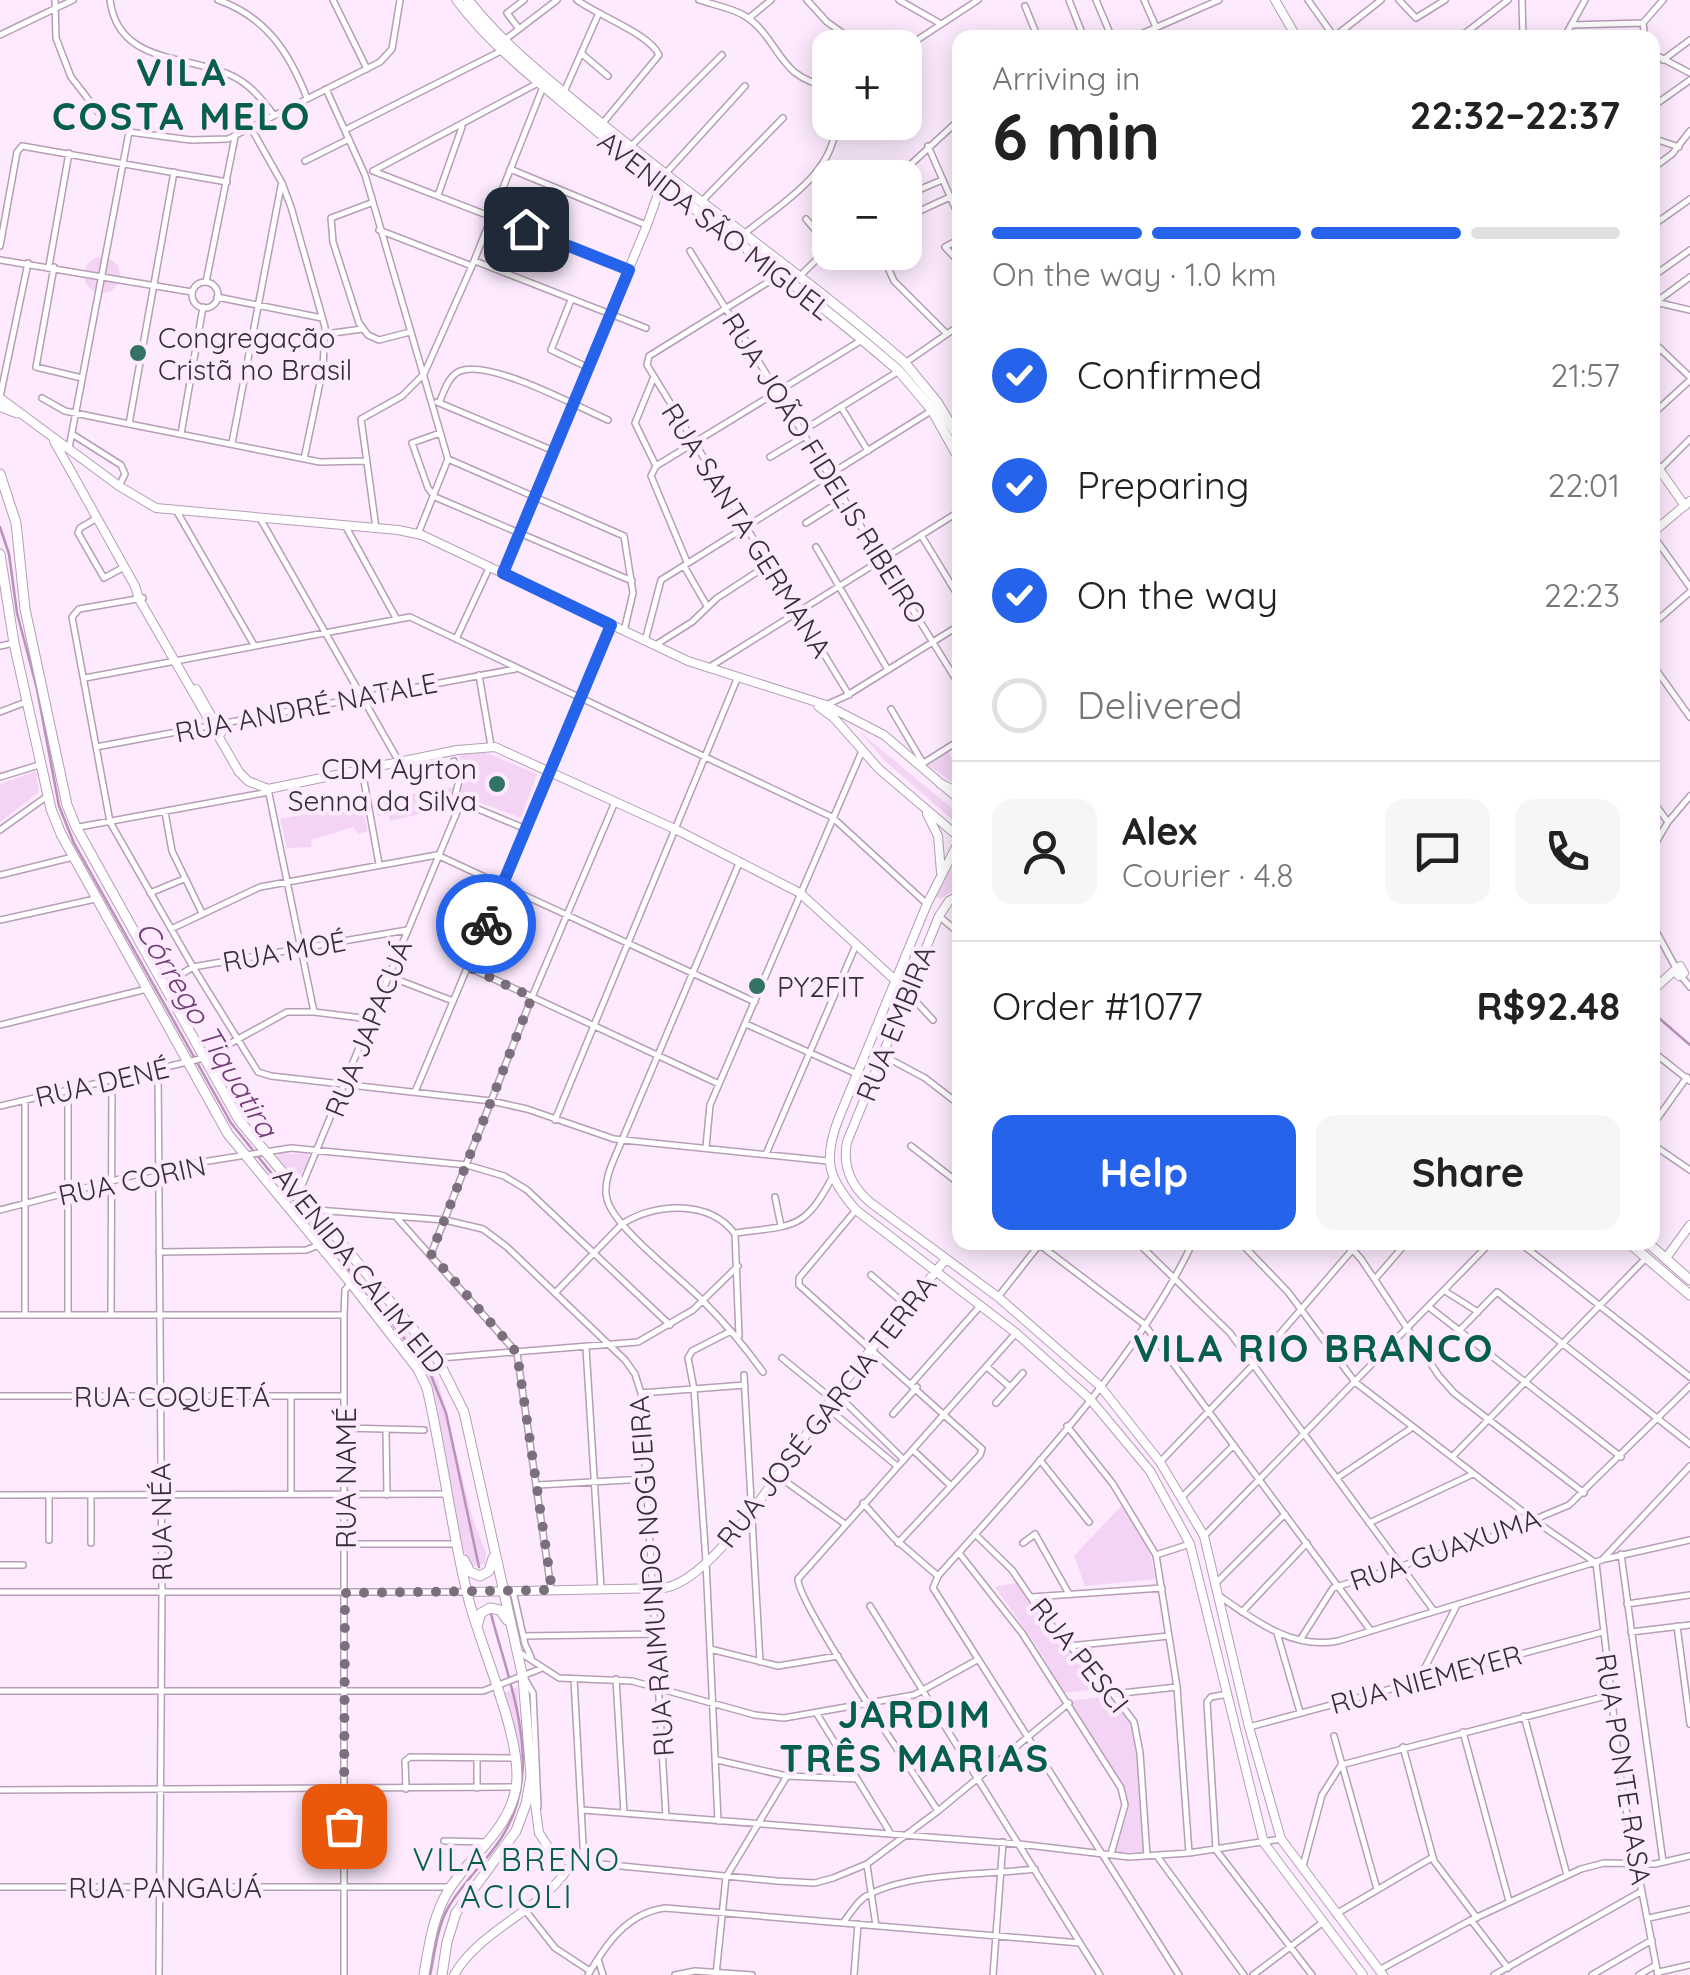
<!DOCTYPE html>
<html lang="en">
<head>
<meta charset="utf-8">
<style>
  :root { --surface:#fff; --page:#f6f6f6; --text:#222; --muted:#767676; --line:#e0e0e0; --accent:#2563eb }
  body { margin:0; font-family:Quicksand,sans-serif; background:var(--page); color:var(--text); height:100vh; display:flex; flex-direction:column; font-size:38px; white-space:nowrap }
  * { box-sizing:border-box; margin:0 }
  p { font-size:32px; color:var(--muted) }
  .icon { flex:none; width:55px; height:55px; fill:none; stroke:currentColor; stroke-width:2; stroke-linecap:round; stroke-linejoin:round }
  .map { position:relative; flex:1; overflow:hidden }
  .side { position:absolute; left:952px; top:30px; width:708px; height:1220px; display:flex; flex-direction:column; background:var(--surface); border-radius:20px; box-shadow:0 5px 25px #0003 }
  .side>* { flex:none }
  .controls { position:absolute; left:812px; top:30px; display:grid; gap:20px }
  .controls a { display:grid; place-items:center; width:110px; height:110px; border-radius:20px; background:var(--surface); box-shadow:0 5px 25px #0003; font-size:50px }
  .pin { position:absolute; display:grid; place-items:center; width:85px; height:85px; color:#fff; margin:-42px; border-radius:20px; box-shadow:0 5px 15px #0006 }
  .courier { position:absolute; display:grid; place-items:center; width:100px; height:100px; margin:-50px; border:8px solid #2563eb; border-radius:50%; background:#fff; color:#222; box-shadow:0 2px 12px #0007 }
  .overview em { font-style:normal; font-weight:800 }
  .overview div { display:flex; flex-direction:column-reverse }
  .overview { display:flex; align-items:center; justify-content:space-between; height:170px; padding:0 40px }
  h1 { font-size:65px; font-weight:800; line-height:75px }
  .bar { display:grid; grid-template-columns:repeat(4,1fr); gap:15px 10px; align-content:center; height:120px; padding:0 40px }
  .bar i { height:12px; border-radius:8px; background:var(--line) }
  .bar .current { background:var(--accent) }
  .bar p { grid-column:span 4 }
  .line { display:flex; align-items:center; gap:25px; padding:0 40px; border-top:2px solid var(--line) }
  .line div { flex:1 }
  .round { display:grid; place-items:center; flex:none; width:105px; height:105px; border-radius:20px; background:var(--page) }
  ol { padding:0 40px; list-style:none }
  li { display:flex; align-items:center; gap:30px; height:110px }
  li p { margin-inline-start:auto }
  li .icon { padding:10px; border-radius:50%; background:var(--accent); color:#fff; stroke-width:4 }
  li:last-child { color:var(--muted) }
  li i { width:55px; height:55px; border:5px solid var(--line); border-radius:50% }
  .button { display:flex; gap:20px; margin-top:auto; padding:20px 40px }
  .button a { flex:1; height:115px; border-radius:20px; background:var(--accent); color:#fff; font-size:40px; font-weight:800; line-height:115px; text-align:center }
  .button a+a { background:var(--page); color:var(--text) }
  .map>svg:first-child { display:block }
  .green { fill:#f3d4f4 }
  .lines { fill:none; stroke-linecap:round; stroke-linejoin:round }
  .stream { stroke:#b991bb; stroke-width:2.5 }
  .street-casing { stroke:#b59eb6; stroke-width:8 }
  .secondary-casing { stroke:#b59eb6; stroke-width:10 }
  .primary-casing { stroke:#b59eb6; stroke-width:11 }
  .street { stroke:#fff; stroke-width:5 }
  .secondary { stroke:#fff; stroke-width:8 }
  .primary { stroke:#fff; stroke-width:9 }
  .done { stroke:#7c6f7d; stroke-width:10; stroke-dasharray:0 18 }
  .route { stroke:#2563eb; stroke-width:12 }
  .poi-dot { fill:#327363; stroke:#fdeafe; stroke-width:4 }
  .labels { text-anchor:middle; dominant-baseline:central; stroke-width:9; stroke-linejoin:round; paint-order:stroke }
  .street-label { font-size:28px; fill:#362d37; stroke:#fdeafe }
  .poi-label { font-size:28px; fill:#362d37; stroke:#fdeafe; text-anchor:start }
  .water-label { font-size:30px; font-style:italic; fill:#703e75; stroke:#fdeafe }
  .quarter-label { font-size:32px; letter-spacing:2.5px; fill:#065e4d; stroke:#fdeafe }
  .district-label { font-size:38px; font-weight:bold; letter-spacing:2.5px; fill:#065e4d; stroke:#fdeafe }
</style>
</head>
<body>
<div class="map">
<svg width="1690" height="1975" viewBox="0 0 1690 1975">
  <rect width="100%" height="100%" fill="#fdeafe"/>
  <path class="green" d="M84 275a18 18 0 1 1 36 0a18 18 0 1 1-36 0Z
    M860,732L960,815L956,823L884,760Z
    M479,750L537,774L521,818L460,795L463,767L459,756Z
    M948,752L960,772L958,786L927,765Z
    M36,771L39,792L0,822V784Z
    M455,787L452,801L424,807L419,814L390,821L389,814L378,816L374,800Z
    M361,804L368,831L358,834L354,827L311,840L312,847L287,848L280,819Z
    M960,851V887L940,899L936,897Z
    M306,1153L310,1158L296,1184L275,1158L279,1154Z
    M400,1325L438,1381L472,1516L486,1553L485,1564L472,1566C445,1530 445,1442 435,1397C428,1372 409,1351 392,1331Z
    M1122,1505L1150,1551L1155,1579L1085,1586L1074,1556Z
    M1020,1582L1045,1624L1104,1688L1064,1693L1036,1645L995,1587Z
    M517,1687L523,1767L519,1791L503,1694Z
    M1112,1696L1134,1730L1144,1852H1115L1129,1808L1126,1789L1068,1701Z"/>
  <g class="lines">
    <path class="stream" d="M0,527L9,554L17,613L37,689L59,806L74,843L231,1123L428,1368L446,1413L479,1567
      M1652,1012L1690,1045
      M430,1975C435,1953 437,1927 448,1908C462,1883 485,1863 500,1840C547,1771 510,1687 491,1614"/>
    <g class="street-casing">
      <path id="street" d="M55,0L56,38L71,77L99,113L129,132L191,140L228,139L380,62L392,49L400,0
        M110,0C118,63 183,55 228,74C248,82 261,98 274,115
        M218,0C266,17 289,52 307,98
        M333,0L367,69
        M577,0C597,15 650,34 659,55L602,124
        M699,0C714,5 732,8 745,16C780,38 777,80 830,86
        M807,0L827,22L864,48
        M899,0L941,24
        M1069,0L1084,38
        M1096,0L1112,38
        M1144,0L1156,27
        M1308,0L1335,38
        M1399,0L1416,18L1445,0
        M1522,0L1523,38
        M1025,6L1038,38
        M749,18L771,0
        M1571,25L1643,23
        M519,29L507,13L524,0
        M0,35L73,0
        M1334,37L1381,0
        M1132,38L1219,0
        M1281,38L1293,32
        M1459,38L1508,0
        M1564,38L1585,0
        M1645,38L1643,23L1663,0
        M506,39L557,0
        M905,48L978,0
        M581,53L608,76
        M1652,53L1690,73
        M1663,60L1690,40
        M326,89L365,175L448,459L418,534
        M564,92L598,15
        M1652,107L1690,80
        M251,128L282,183L291,207L325,327L323,368L304,459
        M345,130L501,51
        M1652,138L1679,147
        M928,146L956,210
        M630,147L722,55
        M305,161L349,139
        M510,169L646,225
        M1652,169L1672,154L1690,131
        M373,171L629,270
        M373,171L538,83
        M666,173L745,86
        M896,178L960,119
        M909,194L942,180
        M438,195L462,127
        M702,201L783,118
        M371,203L331,218L333,242L359,323L368,335L379,340L410,332
        M913,214L950,197
        M806,219L829,247
        M1652,226L1690,199
        M379,230L472,266
        M744,234C780,204 835,174 836,122
        M960,239L945,247L960,263
        M0,246L17,152L22,146L227,182
        M690,251L960,686
        M0,260L192,292
        M475,261L646,328
        M49,266L69,153
        M54,267L36,367L82,378
        M889,270L894,281L947,334
        M778,276L649,356L647,365L849,695
        M800,276L830,246
        M1652,277L1690,250
        M206,282L235,137
        M192 295a13 13 0 1 1 26 0a13 13 0 1 1-26 0Z
        M217,297L322,318
        M571,300L551,350L589,368
        M1655,302L1690,310
        M1656,302L1690,277
        M954,330L960,339
        M326,334L362,329
        M1652,341L1690,377
        M1652,357L1661,349
        M905,363L960,325
        M653,379L635,423L656,466L651,476L687,562
        M0,397L28,263
        M42,398L65,411L129,424L320,462L365,461
        M437,402L554,451
        M439,403C444,392 448,376 460,371C490,359 578,407 608,420
        M841,407L868,451
        M1652,415L1690,380
        M129,424L174,172
        M802,431L899,371
        M440,433L412,443L428,488L435,497L632,581
        M72,434L121,465L125,474L119,486
        M181,434L203,307
        M232,443L281,186
        M69,448L129,132
        M770,457L805,436
        M448,459L624,536L633,593L624,631
        M656,466L862,340
        M1660,469L1690,439
        M176,510L254,645
        M97,518L80,528L78,533L104,578L124,567
        M261,520L398,760
        M806,523L844,499
        M346,527L396,618
        M376,528L361,419L402,396L424,374L472,266L543,87
        M1652,534L1690,587
        M921,535L960,599
        M816,547L888,670
        M684,566L707,606
        M143,598L79,609L72,617L110,822L193,967L258,1072L271,1076L491,1101L527,1109L614,1139L828,1161
        M1652,625L1690,592
        M456,639L490,566
        M645,641L661,580L931,411
        M657,644L692,622L717,598L768,565
        M0,646L14,643
        M1652,664L1690,717
        M708,668L960,511
        M479,675L491,746
        M85,678L410,617L832,817L927,904
        M826,705L846,696L960,625
        M891,709L923,763
        M0,712L26,702
        M96,747L515,669
        M454,761L460,777L454,800L459,807
        M922,764L960,740
        M362,770L379,864
        M0,777L39,765
        M268,789L314,1012
        M1652,800L1668,822
        M165,812L172,851L202,913
        M79,827L269,792
        M0,830L46,797
        M1652,849L1668,822L1690,796
        M437,855L755,1002
        M740,861L622,1140C615,1158 602,1180 607,1199C614,1228 680,1277 703,1301C725,1323 745,1347 763,1372
        M0,875L73,857
        M150,893L184,879
        M939,916L960,934
        M0,920L95,899
        M1652,924L1676,968
        M171,929L260,887L437,855
        M468,967L719,1084
        M388,976L453,1001
        M1681,976L1690,987
        M165,984L193,967L407,930
        M908,993L933,1020
        M746,1024L857,1074
        M0,1025L147,989
        M1652,1051L1690,1081
        M882,1055L925,1078L960,1105
        M158,1069L162,1593L159,1975
        M415,1092L611,625
        M0,1106L204,1058L287,1012H314L370,1019
        M555,1120L737,679
        M1652,1126L1687,1077
        M1652,1144L1690,1170
        M911,1146L960,1184
        M706,1147L710,1105L862,751
        M766,1154L856,945
        M300,1190L459,807L466,804L526,829
        M775,1197L781,1226
        M0,1210L158,1169L291,1148L467,1165L504,1176L527,1190L670,1325
        M317,1210L445,1220L483,1229L507,1247L625,1360L635,1374L641,1393L666,1817
        M856,1210L799,1278V1285L982,1449L980,1455L898,1543
        M397,1218L517,1353L551,1589
        M736,1233C794,1225 804,1231 833,1176
        M1036,1242L1144,1324L1371,1631
        M1137,1242L1230,1333L1434,1611
        M1240,1242L1288,1292L1355,1382L1535,1521L1596,1563L1622,1788L1658,1975
        M1346,1242L1361,1259L1439,1376L1454,1393L1584,1493
        M1519,1242L1690,1377
        M159,1252L306,1250L319,1245
        M431,1254L532,997L615,802
        M871,1275L907,1306
        M1375,1279L1407,1242
        M1445,1291L1478,1312
        M555,1293L622,1224C654,1203 709,1199 735,1234L739,1336
        M998,1297L1039,1245
        M1429,1307L1621,1457
        M0,1315H344
        M25,1315V1100
        M68,1315V1090
        M111,1315L112,1080
        M1460,1330L1497,1292L1690,1444
        M586,1348L601,1588
        M440,1358L638,1342L693,1310L738,1266
        M782,1358L832,1399
        M987,1367L1010,1387
        M744,1375L760,1662
        M912,1383L981,1305
        M641,1393L745,1385
        M0,1396H344
        M291,1397V1494
        M996,1403L1023,1373
        M893,1414L917,1387
        M1067,1426L1113,1484L1156,1555L1177,1687L1189,1853
        M345,1428L424,1430
        M386,1430L387,1495
        M913,1450L951,1486
        M1452,1457L1645,1259
        M1040,1460L1089,1522
        M1160,1462L1254,1364L1359,1242
        M897,1466L836,1415L835,1410L843,1400L904,1460
        M778,1476L845,1524
        M1337,1478L1413,1427
        M537,1485L646,1479
        M0,1495L447,1494
        M91,1495V1543
        M1182,1497L1234,1445
        M863,1503L894,1538L938,1576
        M1369,1523L1473,1474
        M975,1534L1012,1570L1044,1617L1113,1694L1134,1722L1140,1753L1147,1856
        M1204,1536L1491,1242
        M49,1540V1495
        M1023,1543L1035,1534L1069,1594
        M345,1544H457
        M959,1553L1022,1633L1121,1788L1125,1805L1111,1854
        M1621,1554L1663,1862
        M1156,1555L1190,1544
        M1605,1559L1690,1540
        M0,1565H23
        M1215,1584L1285,1514
        M513,1591L525,1644L531,1657
        M0,1592H467
        M1218,1595C1254,1620 1292,1650 1338,1641L1602,1560L1690,1466
        M1032,1597L1162,1588
        M1627,1604L1690,1595
        M870,1606L1100,1975
        M1242,1612L1307,1543
        M1677,1626L1690,1724
        M1631,1632L1690,1625
        M1277,1633L1300,1712
        M523,1636L657,1634
        M1300,1640L1333,1588L1495,1536L1569,1505L1690,1386
        M1069,1646L1169,1636
        M710,1649L778,1666L838,1656
        M519,1652L559,1678L632,1681L755,1715L784,1718L914,1695L977,1660
        M574,1679L584,1863
        M616,1679L624,1813
        M526,1681L533,1693L538,1807
        M1418,1681L1457,1605
        M0,1691H483L540,1669
        M1113,1694L1177,1687
        M1228,1694L1211,1697L1207,1702L1216,1850L1312,1975
        M817,1714L891,1834
        M1524,1716L1567,1875
        M1249,1727L1603,1632
        M1463,1732L1509,1901
        M1334,1736L1377,1889
        M1403,1747L1434,1861L1477,1918
        M717,1760L787,1776L857,1779
        M477,1788V1758
        M406,1789L405,1761L410,1757L515,1758
        M0,1790L516,1787
        M583,1810L1019,1844L1129,1857L1189,1853L1281,1839
        M938,1811C917,1778 797,1603 798,1579L1016,1333
        M718,1821L706,1562L694,1389L688,1358L692,1351L731,1331
        M444,1841L486,1842
        M1157,1856L1244,1975
        M569,1861L777,1881L815,1883L833,1878L867,1864L938,1811L1069,1703
        M867,1865L876,1926
        M1303,1866L1322,1795L1341,1765L1610,1695
        M0,1887H447
        M525,1910L555,1948L590,1971
        M1336,1914L1433,1857
        M1649,1918L1690,1909
        M1471,1920L1508,1968
        M843,1923C851,1913 858,1899 870,1894C914,1872 986,1875 1035,1869
        M598,1959L603,1975
        M1379,1970L1471,1920L1581,1869L1604,1863L1655,1864L1690,1856
        M1659,1972L1690,1965
        M344,1975V1315L345,1290L351,1283
        M588,1975C606,1944 627,1913 665,1908L1080,1943
        M675,1975L695,1971L752,1975
        M716,1975L726,1877L787,1776
        M854,1975L858,1924
        M993,1975L1003,1842
        M1179,1975L933,1588L938,1576C1025,1478 1137,1361 1193,1242
        M1253,1975L1322,1923
        M1494,1975L1642,1891
        M1592,1975L1652,1940
        M1639,1975L1656,1965"/>
    </g>
    <g class="secondary-casing">
      <path id="secondary" d="M1275,0L1297,38
        M0,398L119,486L156,508L398,530L422,535L688,661L826,705L884,735L960,800
        M0,407L16,413
        M54,441L135,586
        M1652,459L1685,506
        M1652,533L1690,501
        M503,573L647,225L663,180
        M135,586L139,599L239,772L248,781L268,789L457,750L495,747L677,830L800,893L907,991
        M196,689L221,733
        M818,706L834,718L879,769L960,838
        M927,814L938,836L941,872
        M960,839L927,904L838,1120C823,1161 828,1178 856,1210L1016,1333L1090,1399L1150,1471L1190,1544L1264,1843L1363,1975
        M960,895L949,901L939,916L847,1142C842,1167 852,1187 871,1203L998,1297L1100,1386L1160,1462L1204,1536L1249,1727L1281,1839L1383,1975
        M1680,966L1684,973L1679,976L1675,970Z
        M1652,991L1675,970
        M1666,1258L1690,1225
        M467,1592L664,1588C717,1580 796,1446 829,1402C866,1354 907,1307 946,1259
        M532,1781L539,1833L560,1865
        M559.5 1865a5.5 5.5 0 1 1 11 0a5.5 5.5 0 1 1-11 0Z
        M454,1975C480,1930 538,1912 567,1870"/>
    </g>
    <g class="primary-casing">
      <path id="primary" d="M457,0C493,48 539,82 584,120C686,207 798,283 899,371L932,410L960,460
        M468,0C505,47 552,83 597,120C698,203 807,277 905,363L937,402L960,440
        M0,474L16,523L25,609L67,805L76,827L239,1120L437,1358L464,1412L523,1678L531,1776L526,1804L516,1831L456,1913L447,1942L442,1975
        M0,554L14,643L51,809L61,834L228,1134L351,1283L418,1369L427,1388C443,1457 451,1528 468,1597C480,1647 524,1740 516,1788C508,1831 472,1854 450,1888C433,1914 429,1945 424,1975
        M941,784L960,794
        M1628,1242L1690,1295
        M1647,1242L1690,1280
        M464,1560L470,1572L480,1576L489,1571L493,1558
        M478,1623L481,1613L490,1608L500,1610L507,1620"/>
    </g>
    <use href="#street" class="street"/>
    <use href="#secondary" class="secondary"/>
    <use href="#primary" class="primary"/>
  </g>
  <g class="lines">
    <path class="done" d="M344,1826L345,1593L552,1590L517,1353L431,1254L532,997L468,967L486,924"/>
    <path class="route" d="M486,924L611,625L503,573L629,270L526,229"/>
  </g>
  <g class="poi-dot">
    <circle cx="138" cy="353" r="10"/>
    <circle cx="497" cy="784" r="10"/>
    <circle cx="757" cy="986" r="10"/>
  </g>
  <g class="labels">
    <g class="street-label">
      <text transform="translate(715 225) rotate(38)">AVENIDA SÃO MIGUEL</text>
      <text transform="translate(825 468) rotate(58)">RUA JOÃO FIDELIS RIBEIRO</text>
      <text transform="translate(747 530) rotate(58)">RUA SANTA GERMANA</text>
      <text transform="translate(306 707) rotate(-11)">RUA ANDRÉ NATALE</text>
      <text transform="translate(284 951) rotate(-10)">RUA MOÉ</text>
      <text transform="translate(895 1023) rotate(-68)">RUA EMBIRA</text>
      <text transform="translate(368 1028) rotate(-68)">RUA JAPACUÁ</text>
      <text transform="translate(102 1082) rotate(-13)">RUA DENÉ</text>
      <text transform="translate(132 1180) rotate(-12)">RUA CORIN</text>
      <text transform="translate(360 1270) rotate(51)">AVENIDA CALIM EID</text>
      <text x="172" y="1396">RUA COQUETÁ</text>
      <text transform="translate(826 1411) rotate(-52)">RUA JOSÉ GARCIA TERRA</text>
      <text transform="translate(345 1478) rotate(-90)">RUA NAMÉ</text>
      <text transform="translate(161 1522) rotate(-91)">RUA NÉA</text>
      <text transform="translate(1445 1549) rotate(-19)">RUA GUAXUMA</text>
      <text transform="translate(651 1576) rotate(-94)">RUA RAIMUNDO NOGUEIRA</text>
      <text transform="translate(1080 1655) rotate(51)">RUA PESCI</text>
      <text transform="translate(1426 1679) rotate(-15)">RUA NIEMEYER</text>
      <text transform="translate(1624 1769) rotate(81)">RUA PONTE RASA</text>
      <text x="165" y="1887">RUA PANGAUÁ</text>
    </g>
    <g class="poi-label">
      <text x="158" y="337">Congregação<tspan x="158" dy="32">Cristã no Brasil</tspan></text>
      <text x="477" y="768" text-anchor="end">CDM Ayrton<tspan x="477" dy="32">Senna da Silva</tspan></text>
      <text x="777" y="986">PY2FIT</text>
    </g>
    <g class="water-label">
      <text transform="translate(207 1029) rotate(59)">Córrego Tiquatira</text>
    </g>
    <g class="quarter-label">
      <text x="517" y="1859">VILA BRENO<tspan x="517" dy="37">ACIOLI</tspan></text>
    </g>
    <g class="district-label">
      <text x="182" y="72">VILA<tspan x="182" dy="44">COSTA MELO</tspan></text>
      <text x="1314" y="1348">VILA RIO BRANCO</text>
      <text x="915" y="1714">JARDIM<tspan x="915" dy="44">TRÊS MARIAS</tspan></text>
    </g>
  </g>
</svg>
<div class="controls">
<a>+</a>
<a>−</a>
</div>
<div class="pin" style="left:344px;top:1826px;background:#ea580c"><svg class="icon" aria-label="bag" viewBox="0 0 24 24"><path d="M5 8h14l-1 12H6zM9 8a3 3 0 0 1 6 0"/></svg></div>
<div class="pin" style="left:526px;top:229px;background:#1f2937"><svg class="icon" aria-label="home" viewBox="0 0 24 24"><path d="M3 11l9-7 9 7M6 9v11h12V9"/></svg></div>
<div class="courier" style="left:486px;top:924px"><svg class="icon" aria-label="bike" viewBox="0 0 24 24"><circle cx="6" cy="16" r="4"/><circle cx="18" cy="16" r="4"/><path d="M6 16l4-8h5l3 8M10 8l3 8H6M13 5h3"/></svg></div>
<section class="side">
<div class="overview"><div><h1>6 min</h1><p>Arriving in</p></div><em>22:32–22:37</em></div>
<div class="bar"><i class="current"></i><i class="current"></i><i class="current"></i><i></i><p>On the way · 1.0 km</p></div>
<ol>
<li><svg class="icon" aria-label="check" viewBox="0 0 24 24"><path d="M5 12l5 5 9-10"/></svg>Confirmed<p>21:57</p></li>
<li><svg class="icon" aria-label="check" viewBox="0 0 24 24"><path d="M5 12l5 5 9-10"/></svg>Preparing<p>22:01</p></li>
<li><svg class="icon" aria-label="check" viewBox="0 0 24 24"><path d="M5 12l5 5 9-10"/></svg>On the way<p>22:23</p></li>
<li><i></i>Delivered</li>
</ol>
<div class="line" style="height:180px"><a class="round"><svg class="icon" aria-label="person" viewBox="0 0 24 24"><circle cx="12" cy="8" r="4"/><path d="M4 21q1-7 8-7t8 7"/></svg></a><div><b>Alex</b><p>Courier · 4.8</p></div><a class="round"><svg class="icon" aria-label="chat" viewBox="0 0 24 24"><path d="M4 5h16v11H9l-5 4z"/></svg></a><a class="round"><svg class="icon" aria-label="phone" viewBox="0 0 24 24"><path d="M5 4h4l2 5-3 2q2 4 5 5l2-3 5 2v4C11 20 4 13 5 4z"/></svg></a></div>
<div class="line" style="height:130px"><div>Order #1077</div><b>R$92.48</b></div>
<div class="button"><a>Help</a><a>Share</a></div>
</section>
</div>
</body>
</html>
